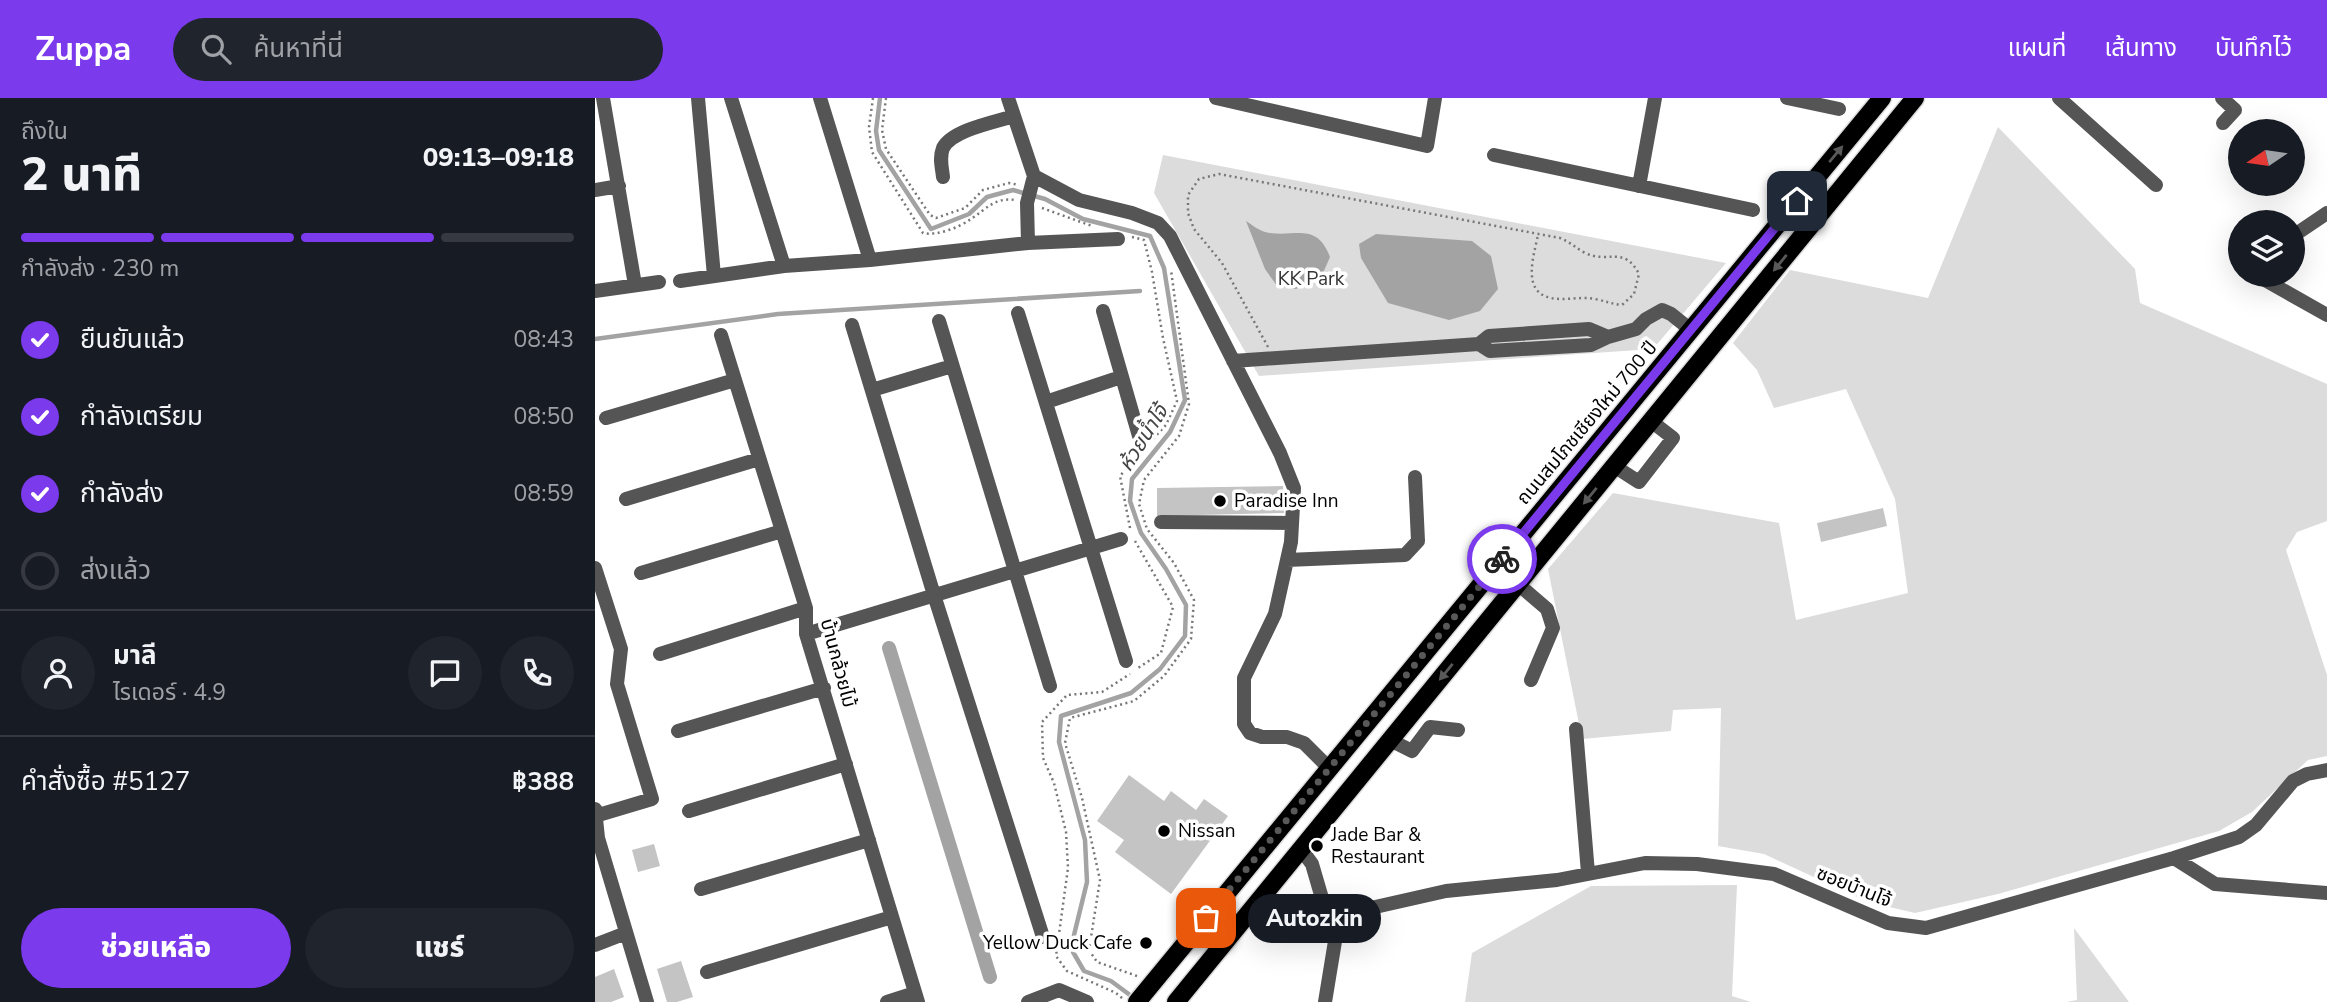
<!DOCTYPE html>
<html lang="th">
<head>
<meta charset="utf-8">
<style>
  :root { --surface:#171b24; --page:#20242c; --text:#f1f3f6; --muted:#9ea1a6; --line:#363941; --accent:#7c3aed }
  body { margin:0; font-family:"Nunito Sans","Noto Sans Thai",sans-serif; background:var(--page); color:var(--text); height:100vh; display:flex; flex-direction:column; font-size:26px; white-space:nowrap }
  * { box-sizing:border-box; margin:0 }
  p { font-size:23px; color:var(--muted) }
  .icon { flex:none; width:38px; height:38px; fill:none; stroke:currentColor; stroke-width:2; stroke-linecap:round; stroke-linejoin:round }
  .map { position:relative; flex:1; overflow:hidden }
  .details { display:flex; flex-direction:column; background:var(--surface); width:595px }
  .details>* { flex:none }
  .needle { width:46px; rotate:257deg }
  .controls { position:absolute; left:1633px; top:21px; display:grid; gap:14px }
  .controls a { display:grid; place-items:center; width:77px; height:77px; border-radius:50%; background:var(--surface); box-shadow:0 7px 28px #0002; font-size:35px }
  .pin { position:absolute; display:grid; place-items:center; width:60px; height:60px; color:#fff; margin:-30px; border-radius:14px; box-shadow:0 4px 10px #0006 }
  .courier { position:absolute; display:grid; place-items:center; width:70px; height:70px; margin:-35px; border:5px solid #7c3aed; border-radius:50%; background:#fff; color:#222; box-shadow:0 2px 9px #0007 }
  .bubble { position:absolute; height:49px; border-radius:24px; background:var(--surface); box-shadow:0 7px 28px #0002; font-size:23px; font-weight:800; line-height:49px; text-align:center }
  .summary em { font-style:normal; font-weight:800 }
  .summary div { display:flex; flex-direction:column-reverse }
  .summary { display:flex; align-items:center; justify-content:space-between; height:119px; padding:0 21px }
  h1 { font-size:46px; font-weight:800; line-height:52px }
  .bar { display:grid; grid-template-columns:repeat(4,1fr); gap:10px 7px; align-content:center; height:84px; padding:0 21px }
  .bar i { height:9px; border-radius:5px; background:var(--line) }
  .bar .active { background:var(--accent) }
  .bar p { grid-column:span 4 }
  .line { display:flex; align-items:center; gap:18px; padding:0 21px; border-top:2px solid var(--line) }
  .line div { flex:1 }
  .round { display:grid; place-items:center; flex:none; width:74px; height:74px; border-radius:37px; background:var(--page) }
  ol { padding:0 21px; list-style:none }
  li { display:flex; align-items:center; gap:21px; height:77px }
  li p { margin-inline-start:auto }
  li .icon { padding:7px; border-radius:50%; background:var(--accent); color:#fff; stroke-width:4 }
  li:last-child { color:var(--muted) }
  li i { width:38px; height:38px; border:4px solid var(--line); border-radius:50% }
  .cta { display:flex; gap:14px; margin-top:auto; padding:14px 21px }
  .cta a { flex:1; height:80px; border-radius:42px; background:var(--accent); color:#fff; font-size:28px; font-weight:800; line-height:80px; text-align:center }
  .cta a+a { background:var(--page); color:var(--text) }
  header { display:flex; align-items:center; gap:42px; box-sizing:border-box; height:98px; padding:0 35px; background:var(--accent); color:#fff }
  header strong { font-size:33px }
  nav { display:flex; gap:38px; margin-inline-start:auto; font-size:24px }
  .search { width:490px; height:63px; background:var(--page); display:flex; align-items:center; gap:18px; box-sizing:border-box; padding:0 24px; border-radius:38px; color:var(--muted); font-size:26px }
  main { display:flex; flex:1; min-height:0 }
  .map>svg:first-child { display:block }
  .green { fill:#dcdcdc }
  .water { fill:#a3a3a3 }
  .lines { fill:none; stroke-linecap:round; stroke-linejoin:round }
  .stream { stroke:#a3a3a3; stroke-width:4.5 }
  .canal { stroke:#a3a3a3; stroke-width:14 }
  .building { fill:#c4c4c4 }
  .major-casing { stroke:#dbdbdb; stroke-width:21 }
  .path { stroke:#777; stroke-width:2.5; stroke-dasharray:2 3.5; stroke-linecap:butt }
  .minor { stroke:#555; stroke-width:14 }
  .major { stroke:#000; stroke-width:18 }
  .oneway { fill:#595959 }
  .done { stroke:#595959; stroke-width:7; stroke-dasharray:0 12.6 }
  .route { stroke:#7c3aed; stroke-width:9 }
  .poi-dot { fill:#000; stroke:#fff; stroke-width:2.5 }
  .labels { text-anchor:middle; dominant-baseline:central; stroke-width:7; stroke-linejoin:round; paint-order:stroke }
  .park-label { font-size:19px; fill:#333; stroke:#fff }
  .street-label { font-size:19px; fill:#000; stroke:#fff }
  .poi-label { font-size:19px; fill:#000; stroke:#fff; text-anchor:start }
  .water-label { font-size:21px; font-style:italic; fill:#444; stroke:#fff }
</style>
</head>
<body>
<header>
<strong>Zuppa</strong>
<div class="search"><svg class="icon" aria-label="search" viewBox="0 0 24 24"><circle cx="10" cy="10" r="6"/><path d="M15 15l6 6"/></svg>ค้นหาที่นี่</div>
<nav><a>แผนที่</a><a>เส้นทาง</a><a>บันทึกไว้</a></nav>
</header>
<main>
<section class="details">
<div class="summary"><div><h1>2 นาที</h1><p>ถึงใน</p></div><em>09:13–09:18</em></div>
<div class="bar"><i class="active"></i><i class="active"></i><i class="active"></i><i></i><p>กำลังส่ง · 230 m</p></div>
<ol>
<li><svg class="icon" aria-label="check" viewBox="0 0 24 24"><path d="M5 12l5 5 9-10"/></svg>ยืนยันแล้ว<p>08:43</p></li>
<li><svg class="icon" aria-label="check" viewBox="0 0 24 24"><path d="M5 12l5 5 9-10"/></svg>กำลังเตรียม<p>08:50</p></li>
<li><svg class="icon" aria-label="check" viewBox="0 0 24 24"><path d="M5 12l5 5 9-10"/></svg>กำลังส่ง<p>08:59</p></li>
<li><i></i>ส่งแล้ว</li>
</ol>
<div class="line" style="height:126px"><a class="round"><svg class="icon" aria-label="person" viewBox="0 0 24 24"><circle cx="12" cy="8" r="4"/><path d="M4 21q1-7 8-7t8 7"/></svg></a><div><b>มาลี</b><p>ไรเดอร์ · 4.9</p></div><a class="round"><svg class="icon" aria-label="chat" viewBox="0 0 24 24"><path d="M4 5h16v11H9l-5 4z"/></svg></a><a class="round"><svg class="icon" aria-label="phone" viewBox="0 0 24 24"><path d="M5 4h4l2 5-3 2q2 4 5 5l2-3 5 2v4C11 20 4 13 5 4z"/></svg></a></div>
<div class="line" style="height:91px"><div>คำสั่งซื้อ #5127</div><b>฿388</b></div>
<div class="cta"><a>ช่วยเหลือ</a><a>แชร์</a></div>
</section>
<div class="map">
<svg width="1732" height="904" viewBox="0 0 1732 904">
  <rect width="100%" height="100%" fill="#fff"/>
  <path class="green" d="M1403,29L1540,171L1545,205L1732,286V423L1702,434L1691,452L1732,577V658L1713,662L1657,714L1624,733L1403,796L1320,815L1273,804L1169,756L1123,748L1126,610L1078,612L1076,633L987,641L953,471L1018,395L1184,425L1201,522L1313,495L1300,401L1251,291L1179,310L1162,272L1138,245L1195,172L1333,200Z
    M568,57L1131,165L1058,251L664,278L559,95Z
    M1142,787L1137,898L1156,904H870L877,855L996,788Z
    M1479,830L1534,904H1471L1482,902Z"/>
  <path class="water" d="M651,123C656,126 663,132 670,134C698,141 721,122 735,159L728,175L701,191L682,188L670,171Z
    M781,136L877,143L896,158L903,191L885,213L854,222L793,205L766,160L764,146Z"/>
  <g class="lines">
    <path class="stream" d="M285,0L281,33L284,52L336,131L374,116L392,99L418,92L450,101L488,121L555,138L569,170L590,302L575,334L537,381L535,403L546,435L571,471L591,507L590,538L565,571L536,595L466,618L464,644L490,742L492,784L479,837L478,854L489,873L516,883L539,900
      M0,241L183,216L545,193"/>
    <path class="canal" d="M294,550L395,879"/>
  </g>
  <path class="building" d="M688,388L689,415L562,418V390Z
    M1288,410L1292,428L1226,444L1222,425Z
    M534,677L569,703L576,693L601,712L609,701L633,718L576,796L520,754L529,742L502,723Z
    M59,746L65,768L43,774L37,752Z
    M86,863L98,899L82,904H72L62,871Z
    M19,871L29,899L16,904H0V879Z"/>
  <g class="lines">
    <g class="major-casing">
      <path id="major" d="M542,904L1287,0
        M581,904L1320,0"/>
    </g>
    <path class="path" d="M278,0L274,29L277,54L328,135C342,138 363,130 376,121C391,111 400,99 420,102
      M291,0L287,32L291,51L335,117L341,120L370,110L388,92L414,85L424,87
      M447,110L497,128
      M537,139L549,142L557,174L568,240L582,303L571,327L557,342
      M673,249L627,165L599,131L593,115V97L604,81L624,76L965,140C975,144 981,150 990,155C1013,166 1029,147 1044,176L1039,196L1027,207C1017,206 1010,203 1000,201C986,198 970,203 956,200C926,194 939,157 943,137
      M535,430L525,378L547,352
      M540,443L578,509L566,555L543,570
      M542,878L502,864L494,852L505,782L487,700L470,645L475,620L539,603L569,578L596,541L599,502L579,465L552,431L544,406L549,382L584,338L594,306L576,172
      M527,900L521,895L472,873L461,858L473,770L471,734L459,685L448,660L447,624L472,597L507,594L535,576"/>
    <path class="minor" d="M8,0L40,187
      M103,0L119,178
      M136,0L189,168
      M225,0L275,162
      M413,0L439,78L484,102L537,115L563,125L575,138L685,355L699,390L696,444L680,516L649,580V626L655,635L667,639H692L709,645L734,670
      M621,0L832,48L840,0
      M1192,0L1244,11
      M1464,0L1561,87
      M1627,0L1640,12L1628,25
      M899,57L1158,112
      M348,79C347,69 344,60 348,50C357,32 400,24 419,18
      M1044,88L1060,0
      M0,92L24,88
      M1698,138L1732,115
      M433,145L432,105L439,78
      M1661,177L1732,217
      M85,183L189,168L275,162L433,145L523,141
      M0,193L64,184
      M508,213L544,338
      M423,215L531,563
      M344,223L455,588
      M257,227L339,497L448,839
      M126,237L211,510V536L323,904
      M1013,239L1041,231L1051,221L1067,212L1076,216L1096,232
      M638,263L884,246L895,253L996,247L1013,239L994,231L894,238L884,246
      M277,292L357,268
      M451,304L526,279
      M11,320L140,282
      M1019,368L1044,384L1078,340L1056,323
      M31,401L164,361
      M566,424L697,425
      M692,462L810,457L823,443L820,379
      M0,470L26,551L22,586L57,701L0,718
      M46,475L187,433
      M923,486L952,511L958,530L936,582
      M211,536L526,441
      M65,556L211,510
      M981,631L993,775
      M83,633L229,590
      M795,642L817,653L835,629L863,632
      M0,711L3,740L52,904
      M94,713L251,666
      M706,751L717,766L731,814L743,825
      M1579,760L1620,786L1732,795
      M106,791L274,742
      M743,825L758,814L851,793L962,782L1050,765L1102,766L1179,776L1293,825L1331,830L1579,760L1644,739L1661,727L1698,683L1712,676L1732,672
      M0,847L31,835
      M112,874L297,819
      M292,904L320,895
      M433,904L464,892L492,904
      M730,904L743,825"/>
    <use href="#major" class="major"/>
  </g>
  <defs><path id="oneway-solid" d="M-6-.8H1V-3.2L6.5 0L1 3.2V.8H-6Z" transform="scale(1.75)"/></defs>
  <g class="oneway">
    <use href="#oneway-solid" transform="translate(1241 56) rotate(-50)"/>
    <use href="#oneway-solid" transform="translate(1185 165) rotate(129)"/>
    <use href="#oneway-solid" transform="translate(995 398) rotate(129)"/>
    <use href="#oneway-solid" transform="translate(851 574) rotate(129)"/>
  </g>
  <g class="lines">
    <path class="done" d="M611,820L907,461"/>
    <path class="route" d="M907,461L1202,103"/>
  </g>
  <g class="poi-dot">
    <circle cx="625" cy="403" r="7"/>
    <circle cx="569" cy="733" r="7"/>
    <circle cx="722" cy="748" r="7"/>
    <circle cx="551" cy="845" r="7"/>
  </g>
  <g class="labels">
    <g class="park-label">
      <text x="716" y="181">KK Park</text>
    </g>
    <g class="street-label">
      <text transform="translate(992 325) rotate(-50)">ถนนสมโภชเชียงใหม่ 700 ปี</text>
      <text transform="translate(243 565) rotate(75)">บ้านกล้วยไม้</text>
      <text transform="translate(1259 789) rotate(22)">ซอยบ้านโจ้</text>
    </g>
    <g class="poi-label">
      <text x="639" y="403">Paradise Inn</text>
      <text x="583" y="733">Nissan</text>
      <text x="736" y="737">Jade Bar &amp;<tspan x="736" dy="22">Restaurant</tspan></text>
      <text x="537" y="845" text-anchor="end">Yellow Duck Cafe</text>
    </g>
    <g class="water-label">
      <text transform="translate(548 340) rotate(-58)">ห้วยน้ำโจ้</text>
    </g>
  </g>
</svg>
<div class="controls">
<a><svg class="needle" viewBox="-14 -14 28 28"><path d="M0-13l5 13h-10z" fill="#e53935"/><path d="M0 13l5-13h-10z" fill="#9ea1a6"/></svg></a>
<a><svg class="icon" aria-label="layers" viewBox="0 0 24 24"><path d="M12 4l9 5-9 5-9-5zM3 14l9 5 9-5"/></svg></a>
</div>
<div class="pin" style="left:611px;top:820px;background:#ea580c"><svg class="icon" aria-label="bag" viewBox="0 0 24 24"><path d="M5 8h14l-1 12H6zM9 8a3 3 0 0 1 6 0"/></svg></div>
<div class="pin" style="left:1202px;top:103px;background:#1f2937"><svg class="icon" aria-label="home" viewBox="0 0 24 24"><path d="M3 11l9-7 9 7M6 9v11h12V9"/></svg></div>
<div class="courier" style="left:907px;top:461px"><svg class="icon" aria-label="bike" viewBox="0 0 24 24"><circle cx="6" cy="16" r="4"/><circle cx="18" cy="16" r="4"/><path d="M6 16l4-8h5l3 8M10 8l3 8H6M13 5h3"/></svg></div>
<div class="bubble" style="left:653px;top:796px;width:133px">Autozkin</div>
</div>
</main>
</body>
</html>
